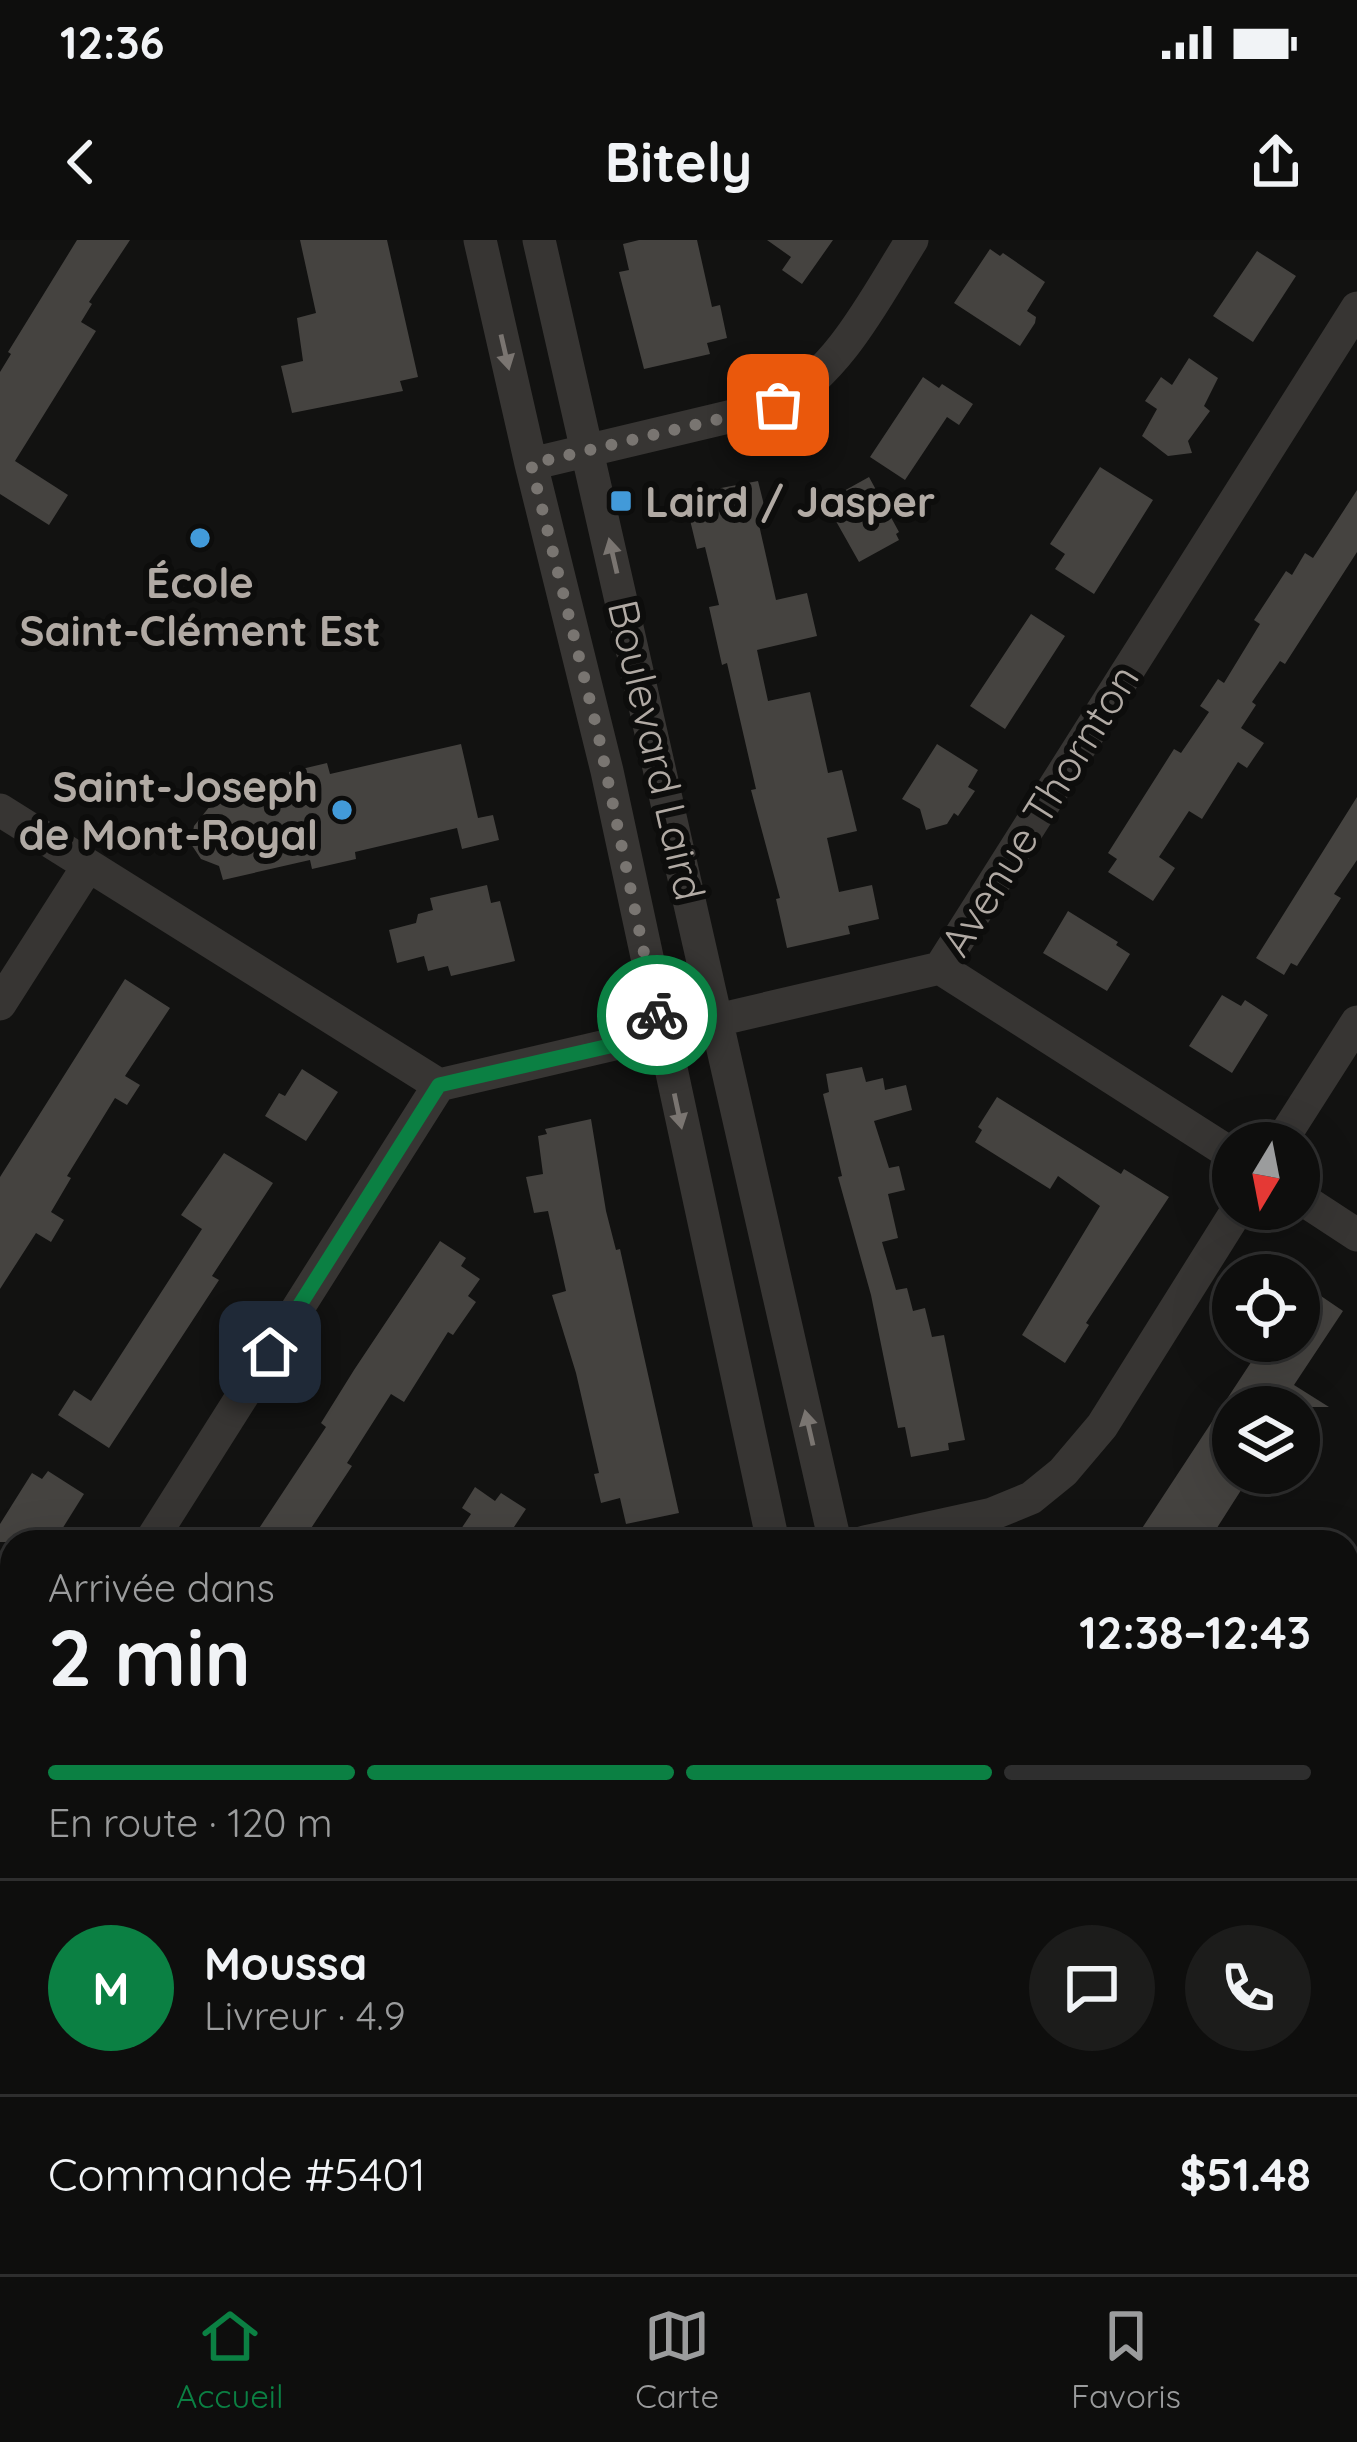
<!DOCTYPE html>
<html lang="fr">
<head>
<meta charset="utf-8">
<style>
  :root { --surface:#0e0e0d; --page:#1c1c1b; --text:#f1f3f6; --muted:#9b9c9d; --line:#2e2e2e; --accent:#0b8043 }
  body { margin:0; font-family:Quicksand,sans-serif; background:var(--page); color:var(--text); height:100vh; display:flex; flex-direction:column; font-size:45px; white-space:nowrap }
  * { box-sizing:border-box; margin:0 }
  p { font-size:39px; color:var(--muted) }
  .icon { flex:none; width:66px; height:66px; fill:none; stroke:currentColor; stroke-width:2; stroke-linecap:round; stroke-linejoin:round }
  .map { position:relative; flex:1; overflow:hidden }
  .sheet { position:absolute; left:0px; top:1290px; width:1359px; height:744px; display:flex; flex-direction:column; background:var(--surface); border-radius:36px 36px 0 0; box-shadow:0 12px 48px #0002,0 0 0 3px var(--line) }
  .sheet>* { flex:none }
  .needle { width:78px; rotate:190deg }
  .buttons { position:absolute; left:1212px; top:882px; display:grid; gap:24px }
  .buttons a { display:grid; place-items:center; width:108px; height:108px; border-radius:50%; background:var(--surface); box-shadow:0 12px 48px #0002,0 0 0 3px var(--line); font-size:60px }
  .pin { position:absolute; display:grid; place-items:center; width:102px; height:102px; color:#fff; margin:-51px; border-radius:24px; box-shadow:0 6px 18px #0006 }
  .courier { position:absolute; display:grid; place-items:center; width:120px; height:120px; margin:-60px; border:9px solid #0b8043; border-radius:50%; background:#fff; color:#222; box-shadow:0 3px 15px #0007 }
  .overview em { font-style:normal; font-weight:800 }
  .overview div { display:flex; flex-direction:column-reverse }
  .overview { display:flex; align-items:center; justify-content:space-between; height:204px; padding:0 48px }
  h1 { font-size:78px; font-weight:800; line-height:90px }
  .bar { display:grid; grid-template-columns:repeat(4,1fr); gap:18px 12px; align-content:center; height:144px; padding:0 48px }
  .bar i { height:15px; border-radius:9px; background:var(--line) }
  .bar .on { background:var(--accent) }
  .bar p { grid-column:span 4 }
  .line { display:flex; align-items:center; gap:30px; padding:0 48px; border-top:3px solid var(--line) }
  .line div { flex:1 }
  .round { display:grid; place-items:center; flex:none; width:126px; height:126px; border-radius:63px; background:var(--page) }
  .status { display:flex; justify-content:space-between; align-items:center; height:84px; padding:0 60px; background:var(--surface); direction:ltr }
  .status svg { height:33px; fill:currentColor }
  header { display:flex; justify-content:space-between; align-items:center; height:156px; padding:0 48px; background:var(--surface); font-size:54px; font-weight:800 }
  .dock { display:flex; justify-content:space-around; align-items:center; height:168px; border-top:3px solid var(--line); background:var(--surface); font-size:33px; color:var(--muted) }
  .dock a { display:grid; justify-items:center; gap:6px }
  .dock .on { color:var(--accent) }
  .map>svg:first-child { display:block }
  .green { fill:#28222a }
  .building { fill:#454340 }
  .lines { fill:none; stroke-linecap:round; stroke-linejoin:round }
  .minor { stroke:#373533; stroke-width:33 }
  .oneway { fill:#7a7571 }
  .done { stroke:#797571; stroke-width:12; stroke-dasharray:0 21.6 }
  .route { stroke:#0b8043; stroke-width:15 }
  .poi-dot { fill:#429ad9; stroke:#0d0d0c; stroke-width:4.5 }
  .labels { text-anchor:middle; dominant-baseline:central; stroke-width:12; stroke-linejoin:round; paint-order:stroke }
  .poi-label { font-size:42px; font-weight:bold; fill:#b1aaa4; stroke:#0d0d0c; text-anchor:start }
  .street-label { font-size:42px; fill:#b1aaa4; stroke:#0d0d0c }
</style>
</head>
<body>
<div class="status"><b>12:36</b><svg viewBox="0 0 49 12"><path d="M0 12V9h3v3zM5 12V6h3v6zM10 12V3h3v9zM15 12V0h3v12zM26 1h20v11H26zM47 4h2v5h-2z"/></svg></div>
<header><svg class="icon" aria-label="back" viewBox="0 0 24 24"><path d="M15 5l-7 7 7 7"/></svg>Bitely<svg class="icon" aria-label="share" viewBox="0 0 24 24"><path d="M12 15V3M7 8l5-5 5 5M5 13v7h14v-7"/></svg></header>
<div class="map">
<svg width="1357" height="2034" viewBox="0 0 1357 2034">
  <rect width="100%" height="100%" fill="#121211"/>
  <path class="green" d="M778,2022H1100L1087,2034H789Z"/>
  <path class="building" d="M77,0H130L89,62L92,64L81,82L96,91L15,221L68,255L49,285L0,254V132L11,114L8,112Z
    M300,0H387L418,137L400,141L403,151L292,173L281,126L303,121L297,78L316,73Z
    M639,0H697L712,67L720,65L727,98L707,103L710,114L644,129L619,32L629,30L623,4Z
    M767,0H833L802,44L782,30L791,17Z
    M990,9L1000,16L1003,13L1045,42L1027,71L1036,77L1035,83L1020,106L954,63Z
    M1257,11L1296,36L1253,102L1213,76Z
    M1189,118L1218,138L1204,166L1210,171L1188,201L1192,213L1168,216L1142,196L1157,169L1145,161L1161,137L1172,145Z
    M923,137L939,148L942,144L973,164L959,185L947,177L905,240L870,217Z
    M1100,227L1153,260L1094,354L1055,329L1065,314L1050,304Z
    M869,237L899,292L896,294L899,300L859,322L828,267L836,263L833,257Z
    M758,241L766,273L757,276L776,360L807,353L817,396L757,410L768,461L810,452L828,533L842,530L857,591L827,598L839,652L872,645L879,679L848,686L850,694L787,708L776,659L780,658L751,550L756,549L727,423L722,425L709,367L719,365L705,307L697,309L684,255Z
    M1357,250V312L1285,424L1280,421L1252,462L1256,465L1241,488L1264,503L1247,528L1238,522L1202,579L1189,571L1159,617L1175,628L1153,661L1108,632L1117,619L1108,613L1174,509L1181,513L1209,472L1200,466L1218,439L1224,443L1260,384L1254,380L1286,331L1292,335L1305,313L1313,318Z
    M1031,374L1065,396L1005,489L970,466Z
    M461,504L478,578L493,575L499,600L462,609L457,588L355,612L356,619L312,629L310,620L223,640L219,626L201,619L191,604L194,586L214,561L291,543L289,532L327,523L330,534Z
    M937,504L978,530L968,547L975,551L958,576L954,573L947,584L926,590L920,569L902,559Z
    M1357,557V620L1334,654L1341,658L1297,726L1291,723L1284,735L1256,718Z
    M487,645L491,663L500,661L515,721L451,736L448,726L428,731L424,716L397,723L389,690L416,683L418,674L433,670L430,658Z
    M1068,671L1118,702L1116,705L1130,714L1107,751L1043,713Z
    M125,739L170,768L125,836L140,845L127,865L115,858L67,936L71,938L51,972L64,980L51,1002L36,993L0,1049V937Z
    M1222,755L1241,766L1245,760L1268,775L1232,833L1189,806Z
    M862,827L866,842L883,838L885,850L906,845L912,870L874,881L889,928L899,926L905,950L888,954L898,998L882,1002L896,1050L907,1048L913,1071L925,1068L932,1097L944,1095L965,1200L948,1203L949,1210L911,1217L905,1187L898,1188L871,1055L838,937L842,936L823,854L829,852L826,834Z
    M302,829L338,852L306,901L265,876L279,853L285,856Z
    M997,857L1121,934L1124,929L1169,957L1086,1083L1089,1085L1065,1123L1022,1095L1100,966L1058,936L1050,949L975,902L982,890L978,887Z
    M591,879L606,971L616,1010L620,1009L679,1273L626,1284L620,1258L601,1263L594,1234L599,1233L576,1133L552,1055L566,1051L548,971L534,973L526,937L543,934L538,896L547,894L545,889Z
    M224,913L273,943L212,1036L219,1040L109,1208L58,1175L74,1150L91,1161L202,989L181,975Z
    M440,1001L466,1018L461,1026L480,1039L468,1056L476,1062L453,1095L448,1092L404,1162L391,1154L347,1223L352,1226L302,1302H250L326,1187L321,1183L354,1130Z
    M1299,1041L1343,1071L1294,1145L1329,1167H1233V1233H1252L1208,1302H1133L1265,1101H1299Z
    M48,1231L84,1254L54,1302H0V1284L32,1233L42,1239Z
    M475,1247L495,1261L501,1253L526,1269L504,1302H475L457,1295L471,1274L462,1268Z"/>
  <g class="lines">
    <path class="minor" d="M480,0L531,224L607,531L773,1302
      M539,0L835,1302
      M531,224L779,165C842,127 874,60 912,0
      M0,570L439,845
      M940,728L1233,915
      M0,764L88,626
      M1280,903L1357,782
      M1299,957L1357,995
      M150,1302L439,845L940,728L1357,68
      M864,1302L992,1274L1031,1258L1063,1232L1102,1186L1238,969
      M0,1539L12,1520
      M0,1986L12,1999
      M33,2022L44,2034
      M755,2022L764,2034
      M139,2034L146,2022
      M1115,2034L1126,2022"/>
  </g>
  <defs><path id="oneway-solid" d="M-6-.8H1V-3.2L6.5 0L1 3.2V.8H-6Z" transform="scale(3)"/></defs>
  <g class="oneway">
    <use href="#oneway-solid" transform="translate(505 112) rotate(77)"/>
    <use href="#oneway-solid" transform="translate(613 316) rotate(-103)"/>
    <use href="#oneway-solid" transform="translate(678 871) rotate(78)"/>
    <use href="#oneway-solid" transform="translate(809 1188) rotate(-103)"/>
  </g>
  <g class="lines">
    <path class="done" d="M657,775L598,493L531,224L778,165"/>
    <path class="route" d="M270,1112L439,845L662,794L657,775"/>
  </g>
  <g class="poi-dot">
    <rect x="609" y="249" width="24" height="24" rx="6"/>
    <circle cx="200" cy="298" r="12"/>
    <circle cx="342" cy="570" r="12"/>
  </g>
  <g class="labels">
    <g class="poi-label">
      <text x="645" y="261">Laird / Jasper</text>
      <text x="200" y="342" text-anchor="middle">École<tspan x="200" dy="48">Saint-Clément Est</tspan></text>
      <text x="318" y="546" text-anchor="end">Saint-Joseph<tspan x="318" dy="48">de Mont-Royal</tspan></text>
    </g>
    <g class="street-label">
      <text transform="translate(657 510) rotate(77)">Boulevard Laird</text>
      <text transform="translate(1039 570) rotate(-58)">Avenue Thornton</text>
    </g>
  </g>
</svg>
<div class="buttons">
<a><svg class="needle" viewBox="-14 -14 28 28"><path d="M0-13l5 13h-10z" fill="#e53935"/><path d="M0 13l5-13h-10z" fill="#9b9c9d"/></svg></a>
<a><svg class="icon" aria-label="locate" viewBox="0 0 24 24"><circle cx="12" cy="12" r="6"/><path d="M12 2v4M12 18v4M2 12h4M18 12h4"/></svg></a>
<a><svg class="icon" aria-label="layers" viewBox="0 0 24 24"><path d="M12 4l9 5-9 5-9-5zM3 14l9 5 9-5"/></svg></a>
</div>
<div class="pin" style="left:778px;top:165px;background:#ea580c"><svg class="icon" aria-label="bag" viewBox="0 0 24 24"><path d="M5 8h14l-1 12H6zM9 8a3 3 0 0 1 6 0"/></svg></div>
<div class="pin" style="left:270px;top:1112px;background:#1f2937"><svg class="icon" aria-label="home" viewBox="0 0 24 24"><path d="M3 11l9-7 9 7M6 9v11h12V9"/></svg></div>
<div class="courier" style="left:657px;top:775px"><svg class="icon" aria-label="bike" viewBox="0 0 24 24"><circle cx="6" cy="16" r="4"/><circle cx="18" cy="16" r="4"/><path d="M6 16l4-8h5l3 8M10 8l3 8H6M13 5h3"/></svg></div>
<section class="sheet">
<div class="overview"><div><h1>2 min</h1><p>Arrivée dans</p></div><em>12:38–12:43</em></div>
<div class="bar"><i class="on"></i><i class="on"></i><i class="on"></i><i></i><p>En route · 120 m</p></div>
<div class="line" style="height:216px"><b class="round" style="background:var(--accent);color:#fff">M</b><div><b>Moussa</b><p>Livreur · 4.9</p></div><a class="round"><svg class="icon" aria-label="chat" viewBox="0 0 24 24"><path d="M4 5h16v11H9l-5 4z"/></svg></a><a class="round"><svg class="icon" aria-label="phone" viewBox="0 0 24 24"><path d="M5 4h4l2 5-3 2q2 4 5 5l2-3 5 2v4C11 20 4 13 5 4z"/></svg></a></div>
<div class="line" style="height:156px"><div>Commande #5401</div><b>$51.48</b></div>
</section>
</div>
<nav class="dock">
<a class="on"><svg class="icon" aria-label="home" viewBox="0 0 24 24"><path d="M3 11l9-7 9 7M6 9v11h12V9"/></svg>Accueil</a>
<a><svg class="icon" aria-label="map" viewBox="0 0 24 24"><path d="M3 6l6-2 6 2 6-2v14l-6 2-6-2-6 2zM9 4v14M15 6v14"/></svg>Carte</a>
<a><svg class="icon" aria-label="saved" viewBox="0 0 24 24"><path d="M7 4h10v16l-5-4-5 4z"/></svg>Favoris</a>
</nav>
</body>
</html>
